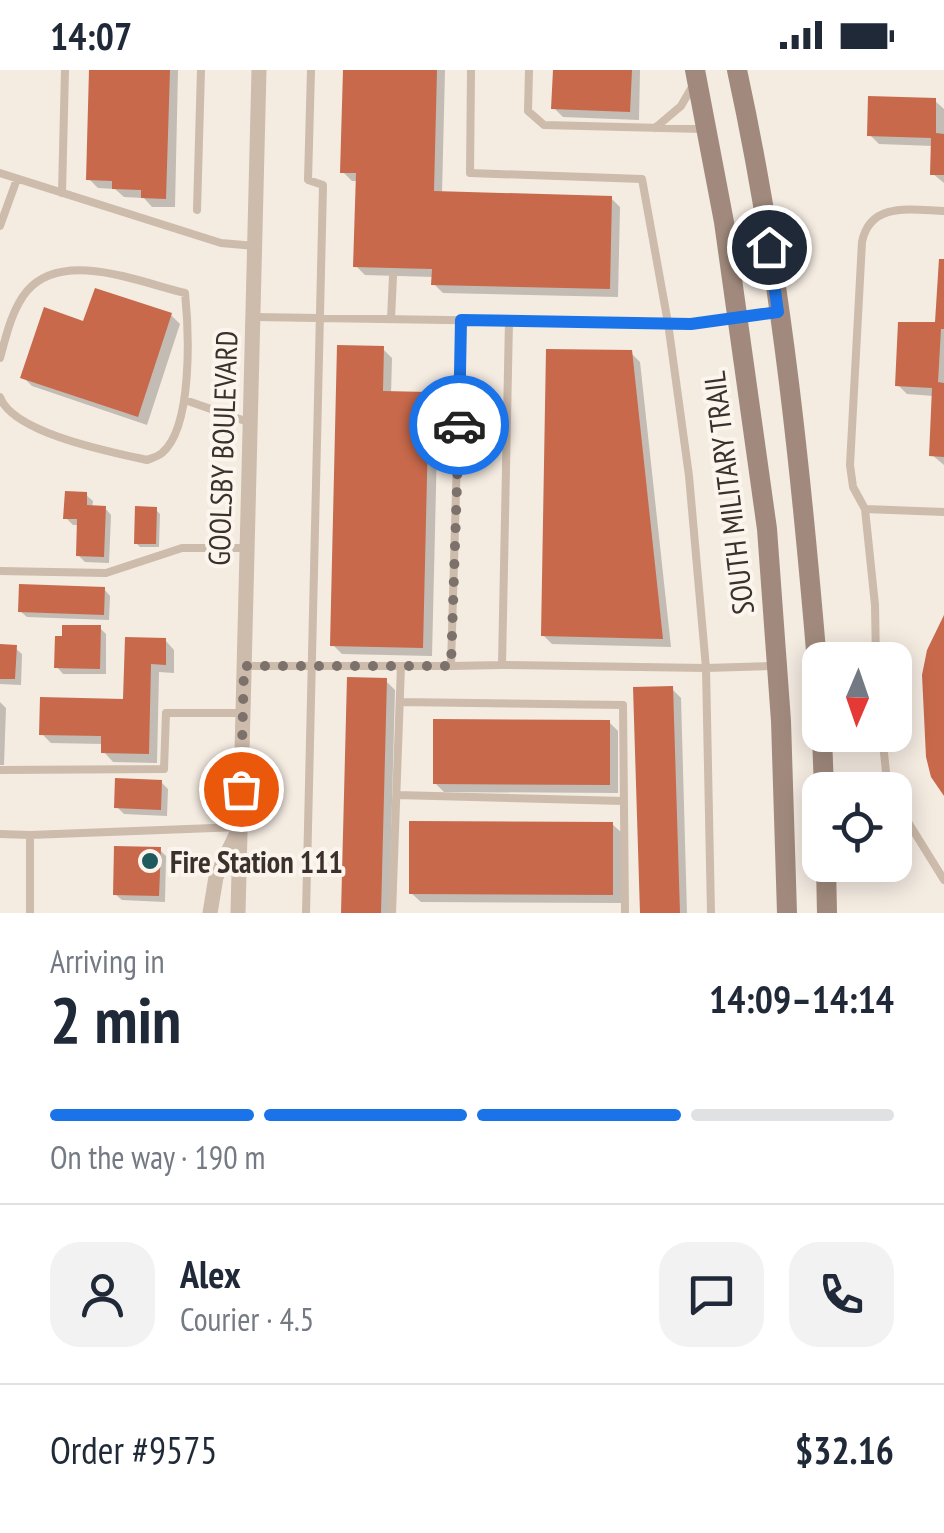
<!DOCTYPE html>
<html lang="en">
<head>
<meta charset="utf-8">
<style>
  :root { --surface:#fff; --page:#f2f2f3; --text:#1f2937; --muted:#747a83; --line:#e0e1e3; --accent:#1a73e8 }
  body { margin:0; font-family:"PT Sans Narrow",sans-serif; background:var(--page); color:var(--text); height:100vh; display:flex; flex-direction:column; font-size:38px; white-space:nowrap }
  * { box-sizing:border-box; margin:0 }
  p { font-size:32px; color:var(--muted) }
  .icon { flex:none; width:55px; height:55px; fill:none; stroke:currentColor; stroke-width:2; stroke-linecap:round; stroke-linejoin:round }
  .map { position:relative; height:843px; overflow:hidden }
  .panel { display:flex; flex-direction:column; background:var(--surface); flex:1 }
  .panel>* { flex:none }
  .needle { width:65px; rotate:182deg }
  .tools { position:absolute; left:802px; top:572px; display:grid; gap:20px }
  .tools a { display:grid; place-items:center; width:110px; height:110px; border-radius:20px; background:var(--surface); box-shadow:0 5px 25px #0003; font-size:50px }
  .pin { position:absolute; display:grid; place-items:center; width:85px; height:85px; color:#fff; margin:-42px; border:5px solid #fff; border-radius:50%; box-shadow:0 2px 10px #0007 }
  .courier { position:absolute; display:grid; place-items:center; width:100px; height:100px; margin:-50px; border:8px solid #1a73e8; border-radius:50%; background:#fff; color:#222; box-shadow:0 2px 12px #0007 }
  .summary em { font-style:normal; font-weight:700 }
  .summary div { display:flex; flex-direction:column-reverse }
  .summary { display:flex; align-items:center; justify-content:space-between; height:170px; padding:0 50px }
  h1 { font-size:65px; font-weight:700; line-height:75px }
  .bar { display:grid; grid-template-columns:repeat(4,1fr); gap:15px 10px; align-content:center; height:120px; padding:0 50px }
  .bar i { height:12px; border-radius:8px; background:var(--line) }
  .bar .active { background:var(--accent) }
  .bar p { grid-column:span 4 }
  .line { display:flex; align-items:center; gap:25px; padding:0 50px; border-top:2px solid var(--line) }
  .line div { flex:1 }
  .round { display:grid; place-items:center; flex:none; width:105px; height:105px; border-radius:30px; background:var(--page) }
  .status { display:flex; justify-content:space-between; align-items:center; height:70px; padding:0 50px; background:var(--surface); direction:ltr }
  .status svg { height:28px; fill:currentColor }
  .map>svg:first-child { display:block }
  .shadow { fill:#0003 }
  .building { fill:#c8694b }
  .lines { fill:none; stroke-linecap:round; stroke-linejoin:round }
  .lane { stroke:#cdbbac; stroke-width:8 }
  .street { stroke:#cdbbac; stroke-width:15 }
  .secondary { stroke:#a18a7d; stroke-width:20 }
  .done { stroke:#7c716b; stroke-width:10; stroke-dasharray:0 18 }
  .route { stroke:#1a73e8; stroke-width:12 }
  .poi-dot { fill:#1f5a5e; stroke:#fbf5ee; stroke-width:4 }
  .labels { text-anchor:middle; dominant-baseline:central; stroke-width:8; stroke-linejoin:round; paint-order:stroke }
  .street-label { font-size:30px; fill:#3b302b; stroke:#fbf5ee }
  .poi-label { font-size:30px; font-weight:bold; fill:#3b302b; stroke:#fbf5ee; text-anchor:start }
</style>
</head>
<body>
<div class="status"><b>14:07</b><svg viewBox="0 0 49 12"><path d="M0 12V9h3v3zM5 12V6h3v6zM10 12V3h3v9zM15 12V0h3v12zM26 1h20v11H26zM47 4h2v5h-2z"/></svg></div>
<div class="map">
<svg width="944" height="843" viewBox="0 0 944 843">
  <rect width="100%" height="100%" fill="#f4ebe1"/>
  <path class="shadow" d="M92,0H178L175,137H152L144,128L124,127L115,119L98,118L89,109Z
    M346,0H445L442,124L611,128L620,137L618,227L443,223L434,214V207L365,205L356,196L358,111H352L343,102Z
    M555,0H640L639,50L563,47L554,38Z
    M935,31L944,39V113L933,104L934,76L879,74L870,65Z
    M944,192V395L932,385L934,326L907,324L898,315L937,255Z
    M171,245L180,254L147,355L32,316L23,307L85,254Z
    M383,279L392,288L391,324L428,325L438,334L432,586L342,584L333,575Z
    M631,283L640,292L671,577L552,574L543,565Z
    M86,425L93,431L92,438H105L111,445L109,493L85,492L78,485L79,455H73L66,448Z
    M156,440L160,444L159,477H140L136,473Z
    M104,519L110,526L109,550L27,547L20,541Z
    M100,558L106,564V604H63L57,597Z
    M165,570L174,580V603L159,602L157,693L113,692L104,682V674L51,673L42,664L126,632Z
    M0,577L15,578L22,584L21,615L0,614Z
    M349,610L386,611L395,620L389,843H343Z
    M672,619L681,628L687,843H642L636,620Z
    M0,632L6,638L4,695H0Z
    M609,652L618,661V723L444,722L435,713Z
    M161,712L168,719L167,746L124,744L117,737Z
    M612,754L622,763L621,833L421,832L411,823Z
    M160,780L166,786L165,832L122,830L115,824Z"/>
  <path class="building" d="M89,0H170L166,129L141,128V120L112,119V111L86,110Z
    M343,0H437L434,121L612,126L610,219L431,215L432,199L353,197L356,103H340Z
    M553,0H632L630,42L551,39Z
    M868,26L936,28V63L944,64V105H930L931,68L867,66Z
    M939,189H944V259H941L938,312L944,313V387L929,386L932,318L895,316L898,252H935Z
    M95,218L172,243L138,347L20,308L44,237L83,251Z
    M337,275L384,276L383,321L429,322L423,578L330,576Z
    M546,279L632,280L663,569L541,566Z
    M65,421L87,422V435L106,436L104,487L76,486L77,449H63Z
    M135,436L157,437L156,474H134Z
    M19,514L105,517L104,545L18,542Z
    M944,545V726L931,707L926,687L922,605L927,580Z
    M62,555H101L100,599L54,598L55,566H62Z
    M125,567L166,568V595L151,594L149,684L101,683V666L39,665L40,627L123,629Z
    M0,574L17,575L15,609H0Z
    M347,607L387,608L381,843H341Z
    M673,616L680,843H640L633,617Z
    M433,649L610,650V715L433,714Z
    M115,708L162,710L161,740L114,738Z
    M409,751L613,752V825L409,824Z
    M114,776L161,777L159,826L113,825Z"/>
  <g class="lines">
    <path class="lane" d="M471,0L470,103L642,109L668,253L689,406L706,598L773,596
      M529,0L528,41L544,55L702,59
      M655,58L681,36L692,17
      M0,103L221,173L255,176
      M62,123L65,0
      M197,140L201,0
      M0,156L17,109
      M253,247L691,254L777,242
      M391,249L393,206
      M461,250L451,596L502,595
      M509,251L502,595L706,598L711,843
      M0,288C6,266 12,239 27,221C63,179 139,212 185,223C189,261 193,357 162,383C157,387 152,388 147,390C111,382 13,363 0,327
      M185,330L251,353
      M865,439L944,442
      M0,501L106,503L182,478H247
      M876,590L875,535L865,439L853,417L850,395L862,172C870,131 912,140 944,141
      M246,596H451
      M400,632L623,635L625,843
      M882,665L888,720
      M0,700L164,699L166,643H242
      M397,725L624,731
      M895,731L944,810
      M0,764L30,765V843
      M30,765L240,757
      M306,843L323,115L308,110L311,0
      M392,843L401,596"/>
    <path class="street" d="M210,843L216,807L236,765
      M238,843L259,0"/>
    <path class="secondary" d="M695,0L724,152L767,459L781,651L787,843
      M737,0C782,206 803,419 820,629
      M822,665L824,720
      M826,795L827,843"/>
  </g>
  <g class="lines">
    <path class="done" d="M241,719L244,596H451L459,355"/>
    <path class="route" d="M459,355L461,250L691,254L778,242L769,177"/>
  </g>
  <circle class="poi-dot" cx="150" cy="791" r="10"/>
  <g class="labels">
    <g class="street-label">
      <text transform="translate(222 378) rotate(-88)">GOOLSBY BOULEVARD</text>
      <text transform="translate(728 423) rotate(-97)">SOUTH MILITARY TRAIL</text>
    </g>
    <g class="poi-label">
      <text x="170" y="791">Fire Station 111</text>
    </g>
  </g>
</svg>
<div class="tools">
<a><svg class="needle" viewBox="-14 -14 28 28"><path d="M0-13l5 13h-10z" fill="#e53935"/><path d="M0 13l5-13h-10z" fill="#747a83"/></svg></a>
<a><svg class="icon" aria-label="locate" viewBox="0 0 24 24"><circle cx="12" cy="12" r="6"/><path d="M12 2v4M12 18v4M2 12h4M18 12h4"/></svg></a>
</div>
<div class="pin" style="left:241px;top:719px;background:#ea580c"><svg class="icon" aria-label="bag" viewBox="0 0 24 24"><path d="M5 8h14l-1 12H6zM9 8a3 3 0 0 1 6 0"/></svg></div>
<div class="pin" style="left:769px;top:177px;background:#1f2937"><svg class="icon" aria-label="home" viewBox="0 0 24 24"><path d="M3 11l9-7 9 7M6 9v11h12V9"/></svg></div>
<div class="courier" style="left:459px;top:355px"><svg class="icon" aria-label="car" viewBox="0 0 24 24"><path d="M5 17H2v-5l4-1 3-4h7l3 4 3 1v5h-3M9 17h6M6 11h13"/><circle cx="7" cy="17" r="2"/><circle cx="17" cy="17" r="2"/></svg></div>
</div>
<section class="panel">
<div class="summary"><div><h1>2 min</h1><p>Arriving in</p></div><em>14:09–14:14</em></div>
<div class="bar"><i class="active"></i><i class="active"></i><i class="active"></i><i></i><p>On the way · 190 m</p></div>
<div class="line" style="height:180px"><a class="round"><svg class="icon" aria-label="person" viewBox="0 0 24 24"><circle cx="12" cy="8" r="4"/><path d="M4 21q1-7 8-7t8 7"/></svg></a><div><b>Alex</b><p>Courier · 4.5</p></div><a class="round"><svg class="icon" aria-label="chat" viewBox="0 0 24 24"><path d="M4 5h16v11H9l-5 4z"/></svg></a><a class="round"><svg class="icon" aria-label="phone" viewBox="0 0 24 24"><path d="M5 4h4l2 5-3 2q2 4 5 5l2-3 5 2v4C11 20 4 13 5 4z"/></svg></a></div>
<div class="line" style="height:130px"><div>Order #9575</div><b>$32.16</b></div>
</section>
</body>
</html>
